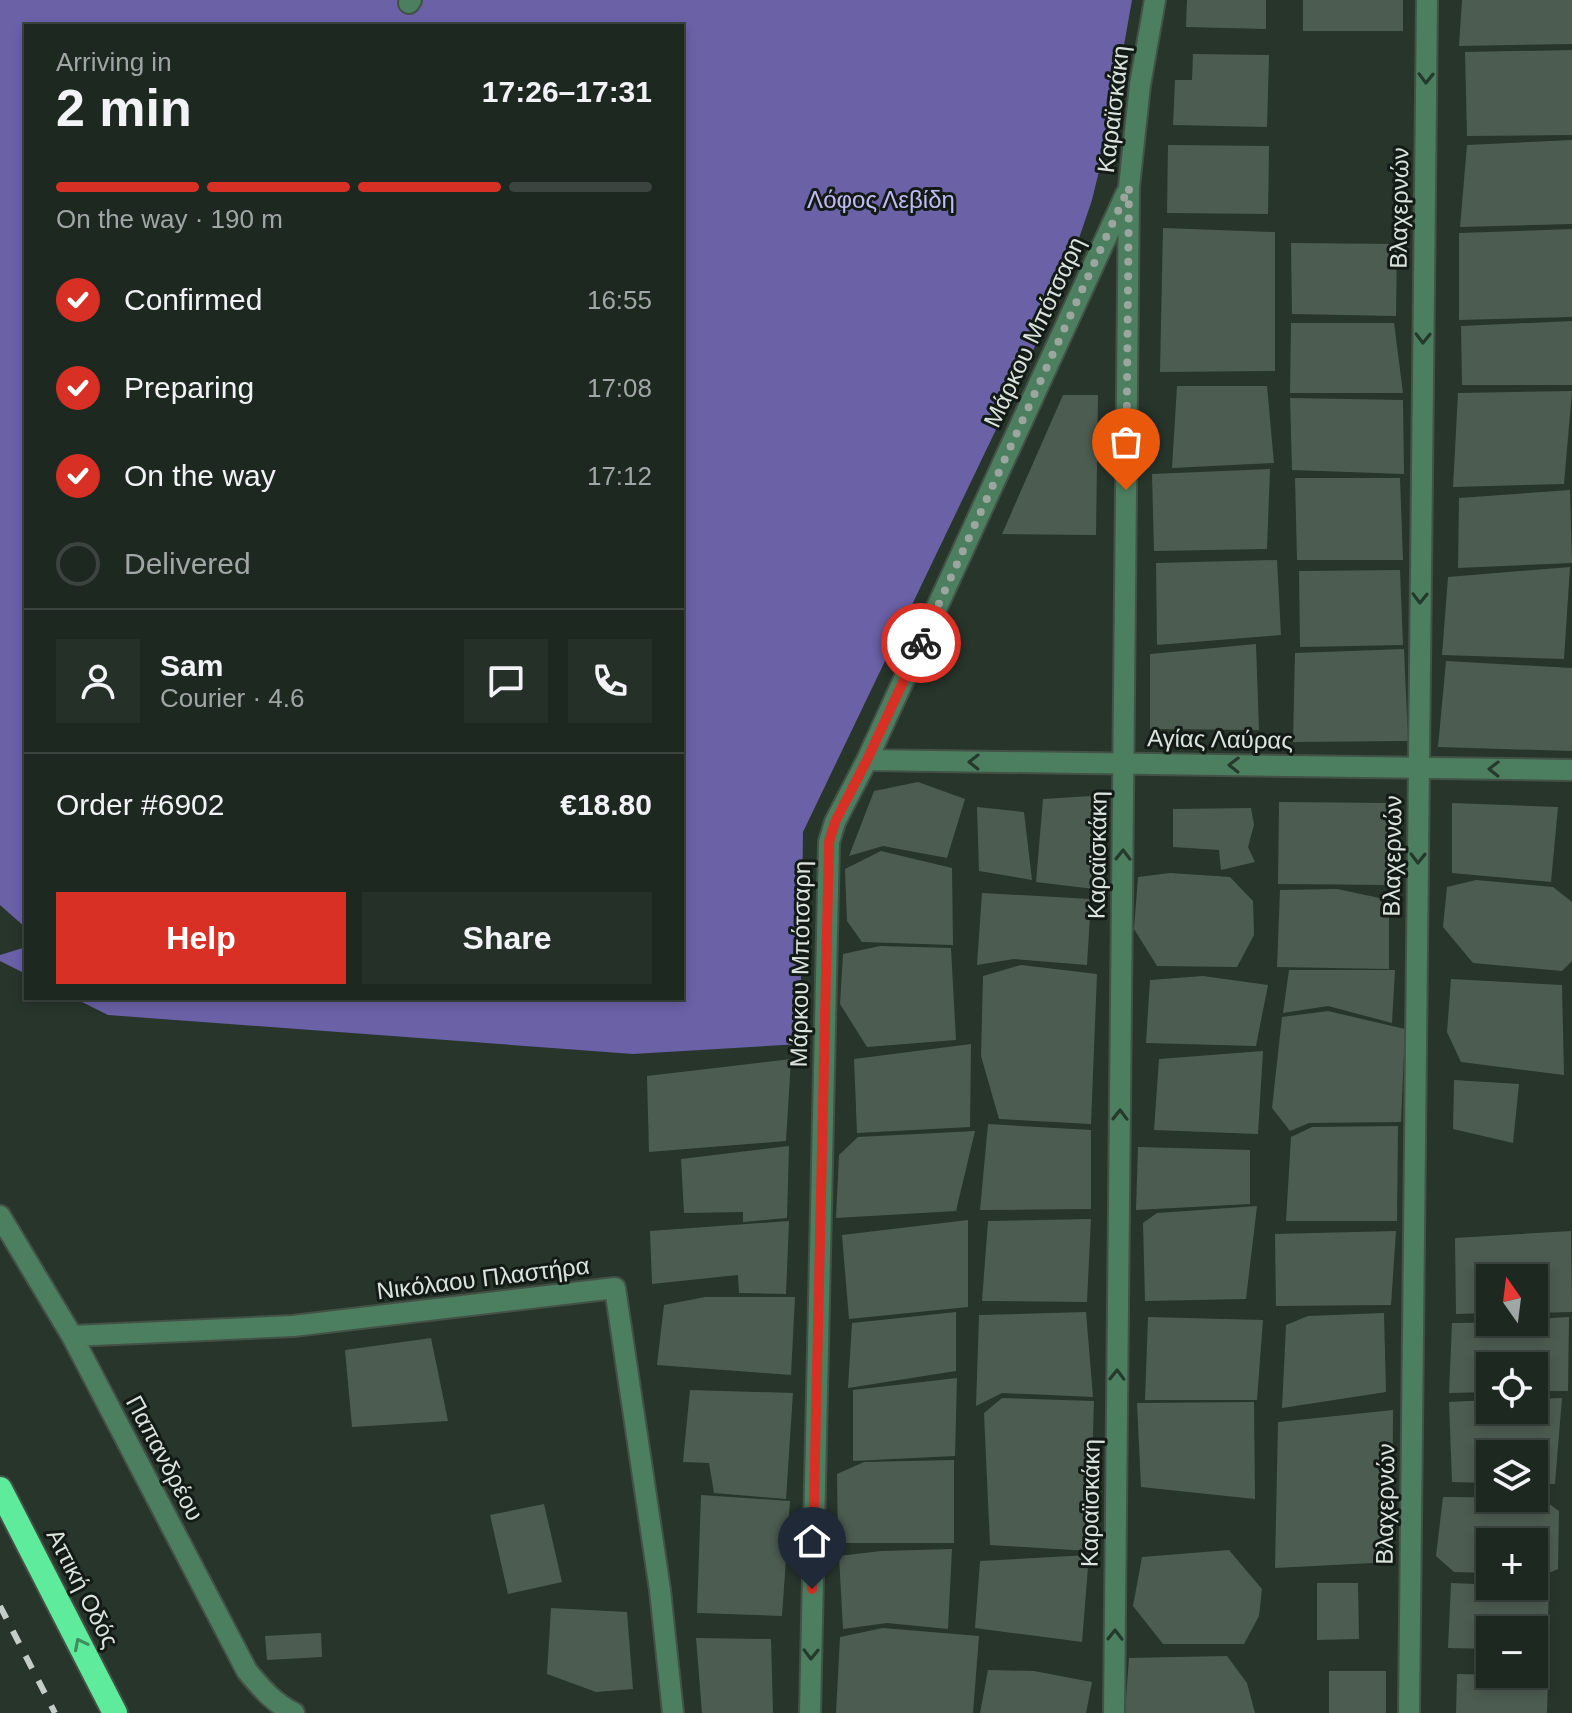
<!DOCTYPE html>
<html lang="en">
<head>
<meta charset="utf-8">
<style>
  :root { --surface:#1d2820; --page:#253029; --text:#f1f3f6; --muted:#a0a6a5; --line:#3b443e; --accent:#d93025 }
  body { margin:0; font-family:Arial,sans-serif; background:var(--page); color:var(--text); height:100vh; display:flex; flex-direction:column; font-size:30px; white-space:nowrap }
  * { box-sizing:border-box; margin:0 }
  p { font-size:26px; color:var(--muted) }
  .icon { flex:none; width:44px; height:44px; fill:none; stroke:currentColor; stroke-width:2; stroke-linecap:round; stroke-linejoin:round }
  .map { position:relative; flex:1; overflow:hidden }
  .drawer { position:absolute; left:24px; top:24px; width:660px; height:976px; display:flex; flex-direction:column; background:var(--surface); border-radius:0px; box-shadow:0 4px 12px #0003,0 0 0 2px var(--line) }
  .drawer>* { flex:none }
  .needle { width:52px; rotate:346deg }
  .controls { position:absolute; left:1476px; top:1264px; display:grid; gap:16px }
  .controls a { display:grid; place-items:center; width:72px; height:72px; border-radius:0px; background:var(--surface); box-shadow:0 4px 12px #0003,0 0 0 2px var(--line); font-size:40px }
  .pin { position:absolute; display:grid; place-items:center; width:68px; height:68px; color:#fff; margin:-82px -34px; border-radius:50% 50% 50% 0; rotate:-45deg; box-shadow:0 0 8px #0007 }
  .pin .icon { rotate:45deg }
  .courier { position:absolute; display:grid; place-items:center; width:80px; height:80px; margin:-40px; border:6px solid #d93025; border-radius:50%; background:#fff; color:#222; box-shadow:0 2px 10px #0007 }
  .head em { font-style:normal; font-weight:600 }
  .head div { display:flex; flex-direction:column-reverse }
  .head { display:flex; align-items:center; justify-content:space-between; height:136px; padding:0 32px }
  h1 { font-size:52px; font-weight:600; line-height:60px }
  .bar { display:grid; grid-template-columns:repeat(4,1fr); gap:12px 8px; align-content:center; height:96px; padding:0 32px }
  .bar i { height:10px; border-radius:6px; background:var(--line) }
  .bar .on { background:var(--accent) }
  .bar p { grid-column:span 4 }
  .line { display:flex; align-items:center; gap:20px; padding:0 32px; border-top:2px solid var(--line) }
  .line div { flex:1 }
  .round { display:grid; place-items:center; flex:none; width:84px; height:84px; border-radius:0px; background:var(--page) }
  ol { padding:0 32px; list-style:none }
  li { display:flex; align-items:center; gap:24px; height:88px }
  li p { margin-inline-start:auto }
  li .icon { padding:8px; border-radius:50%; background:var(--accent); color:#fff; stroke-width:4 }
  li:last-child { color:var(--muted) }
  li i { width:44px; height:44px; border:4px solid var(--line); border-radius:50% }
  .cta { display:flex; gap:16px; margin-top:auto; padding:16px 32px }
  .cta a { flex:1; height:92px; border-radius:0px; background:var(--accent); color:#fff; font-size:32px; font-weight:600; line-height:92px; text-align:center }
  .cta a+a { background:var(--page); color:var(--text) }
  .map>svg:first-child { display:block }
  .forest { fill:#6a61a7 }
  .building { fill:#4d5c51 }
  .lines { fill:none; stroke-linecap:round; stroke-linejoin:round }
  .minor-casing { stroke:#445147; stroke-width:24 }
  .highway-casing { stroke:#445147; stroke-width:28 }
  .minor { stroke:#4c7f5f; stroke-width:20 }
  .highway { stroke:#5eeb9b; stroke-width:24 }
  .rail { stroke:#c4cdc6; stroke-width:6; stroke-dasharray:14 14; stroke-linecap:butt }
  .oneway { stroke:#25392c }
  .oneway2 { stroke:#3d8d5f }
  .done { stroke:#9ba69e; stroke-width:8; stroke-dasharray:0 14.4 }
  .route { stroke:#d93025; stroke-width:10 }
  .labels { text-anchor:middle; dominant-baseline:central; stroke-width:6; stroke-linejoin:round; paint-order:stroke }
  .street-label { font-size:24px; fill:#dae3dc; stroke:#141b16 }
  .park-label { font-size:24px; fill:#c0bbf6; stroke:#141b16 }
</style>
</head>
<body>
<div class="map">
<svg width="1572" height="1713" viewBox="0 0 1572 1713">
  <rect width="100%" height="100%" fill="#27352b"/>
  <path class="forest" d="M0,0H1132L1109,130L1092,200L1075,250L1027,365L803,832L800,1044L633,1054L108,1015L74,998H682V26H26V928L0,905Z
    M26,947V974L0,961V955Z"/>
  <path class="building" d="M1187,0H1266V29L1186,27Z
    M1303,0H1403V31H1303Z
    M1462,0H1572V44L1459,46Z
    M1572,50V135L1467,136L1465,52Z
    M1193,54L1269,55L1267,127L1173,125L1175,80H1192Z
    M1572,140V224L1460,227L1467,145Z
    M1168,145L1269,146L1268,214L1167,213Z
    M1163,228L1275,232V371L1160,372Z
    M1572,229V317L1459,320V233Z
    M1291,243L1397,244L1396,316L1292,314Z
    M1572,321V385H1462L1461,326Z
    M1291,323H1394L1403,393H1290Z
    M1177,386H1267L1274,463L1172,468Z
    M1572,391L1564,484L1453,487L1458,393Z
    M1063,395H1098L1096,535L1002,534Z
    M1290,398L1403,400L1404,474L1292,470Z
    M1270,469L1267,549L1154,551L1152,474Z
    M1295,478H1400L1403,560H1297Z
    M1570,490L1572,563L1458,568L1459,498Z
    M1277,560L1281,635L1157,645L1156,563Z
    M1570,567L1564,659L1442,655L1448,577Z
    M1400,570L1403,645L1300,647L1299,571Z
    M1256,644L1259,730L1150,729V654Z
    M1404,649L1408,741L1293,742L1295,653Z
    M1446,661L1572,668V751L1438,747Z
    M918,782L965,799L947,858L883,846L849,856L874,791Z
    M1091,796L1094,889L1036,882L1043,799Z
    M1279,802L1394,803L1393,885L1278,884Z
    M1452,803L1558,807L1551,882L1452,873Z
    M977,807L1024,812L1032,880L979,871Z
    M1251,808L1254,825L1248,847L1255,862L1221,870L1219,850L1173,847V809Z
    M881,851L952,868L953,945L862,942L847,921L845,869Z
    M1170,873L1230,877L1253,901L1254,935L1237,967L1157,966L1134,929L1138,877Z
    M1476,880L1553,887L1572,902V961L1562,971L1473,963L1443,927L1447,887Z
    M1337,889L1389,900V969L1277,967L1280,890Z
    M982,893L1091,899L1087,965L1014,959L977,965Z
    M880,946L951,948L956,1040L867,1047L840,1004L843,954Z
    M1021,965L1097,974L1091,1124L999,1119L981,1056L983,976Z
    M1289,970H1395L1392,1023L1328,1006L1283,1013Z
    M1203,976L1268,985L1256,1046L1146,1043L1150,980Z
    M1451,979L1562,985L1564,1075L1461,1062L1447,1032Z
    M1328,1011L1405,1029L1401,1122L1309,1123L1290,1131L1272,1108L1282,1017Z
    M971,1044L970,1127L857,1133L854,1059Z
    M1263,1051L1258,1134L1154,1130L1159,1059Z
    M791,1059L786,1141L649,1152L647,1076Z
    M1454,1080L1519,1084L1513,1143L1453,1129Z
    M988,1124L1091,1130V1209L980,1210Z
    M1398,1126L1397,1221H1286L1291,1137L1312,1127Z
    M975,1131L956,1211L836,1218L839,1155L858,1137Z
    M789,1146L787,1218L743,1222V1212L684,1213L681,1159Z
    M1138,1147L1250,1150V1204L1136,1210Z
    M1257,1206L1246,1299L1145,1301L1143,1223L1157,1213Z
    M1091,1219L1087,1302L982,1301L988,1221Z
    M968,1220V1307L849,1319L842,1235Z
    M789,1221L786,1294L739,1293L738,1275L652,1284L650,1231Z
    M1396,1231L1391,1305L1276,1306L1275,1234Z
    M1571,1231L1572,1312L1534,1313V1278H1490V1313L1456,1314L1455,1238Z
    M705,1297H795L791,1375L657,1365L664,1305Z
    M956,1312V1371L848,1388L852,1323Z
    M1086,1312L1093,1397L1002,1393L976,1406L979,1315Z
    M1384,1313L1386,1392L1282,1408L1286,1325L1308,1316Z
    M1148,1317L1263,1320L1257,1400H1145Z
    M1569,1317L1568,1391H1534V1366H1490V1392L1449,1393L1452,1323L1534,1322V1319Z
    M431,1338L448,1421L352,1427L345,1350Z
    M957,1378L955,1456L853,1461V1390Z
    M690,1390L793,1393L786,1499L714,1493L709,1463L683,1462Z
    M1002,1398L1094,1401L1089,1551L990,1545L984,1413Z
    M1562,1398L1555,1484H1534V1454H1490V1483L1452,1482L1449,1402L1490,1400V1410H1534V1399Z
    M1254,1402L1255,1499L1141,1487L1137,1403Z
    M1393,1410L1392,1562L1275,1568L1278,1422Z
    M954,1460V1543H838L837,1474L864,1462Z
    M701,1495L790,1501L782,1616L697,1613Z
    M1443,1497L1541,1498L1559,1511L1558,1569L1547,1574H1534V1542H1490V1573L1454,1572L1436,1556Z
    M544,1504L562,1582L508,1594L490,1515Z
    M952,1549L948,1629L887,1623L843,1629L839,1556L881,1551Z
    M1229,1550L1262,1589L1259,1616L1244,1644H1163L1133,1606L1142,1557Z
    M1089,1555L1082,1642L975,1628L980,1561Z
    M1317,1583H1358L1359,1639L1317,1640Z
    M1451,1583L1549,1587L1547,1651H1534V1630H1490V1649L1448,1648Z
    M551,1608L627,1612L633,1689L596,1692L547,1674Z
    M883,1628L979,1636L973,1713H836L840,1637Z
    M321,1633L322,1657L267,1660L265,1636Z
    M696,1638L771,1639L773,1713H702Z
    M1227,1656L1247,1683L1255,1713H1125L1129,1658Z
    M988,1670L1034,1671L1092,1682L1086,1713H980Z
    M1329,1671H1386V1713H1329Z
    M1457,1674L1548,1676L1547,1713H1456Z"/>
  <g class="lines">
    <g class="minor-casing">
      <path id="minor" d="M409,3L411,0
        M867,760L1572,770
        M0,1216L72,1336L247,1671C261,1688 274,1703 294,1713
        M72,1336L293,1326L615,1288L660,1590L673,1713
        M810,1713L829,842L835,822L867,760L1126,194
        M1114,1713L1129,187L1140,85L1155,0
        M1409,1713L1427,0"/>
    </g>
    <g class="highway-casing">
      <path id="highway" d="M0,1489L115,1713"/>
    </g>
    <use href="#minor" class="minor"/>
    <use href="#highway" class="highway"/>
    <path class="rail" d="M0,1606L55,1713"/>
  </g>
  <defs><path id="oneway-chevron" d="M-2-3.5L2.5 0L-2 3.5" fill="none" stroke-width="1.6" stroke-linecap="round" stroke-linejoin="round" transform="scale(2)"/></defs>
  <g class="oneway">
    <use href="#oneway-chevron" transform="translate(1426 78) rotate(91)"/>
    <use href="#oneway-chevron" transform="translate(1423 338) rotate(91)"/>
    <use href="#oneway-chevron" transform="translate(1420 598) rotate(91)"/>
    <use href="#oneway-chevron" transform="translate(974 762) rotate(-179)"/>
    <use href="#oneway-chevron" transform="translate(1234 765) rotate(-179)"/>
    <use href="#oneway-chevron" transform="translate(1494 769) rotate(-179)"/>
    <use href="#oneway-chevron" transform="translate(1123 855) rotate(-89)"/>
    <use href="#oneway-chevron" transform="translate(1418 858) rotate(91)"/>
    <use href="#oneway-chevron" transform="translate(1120 1115) rotate(-89)"/>
    <use href="#oneway-chevron" transform="translate(1117 1375) rotate(-89)"/>
    <use href="#oneway-chevron" transform="translate(1115 1635) rotate(-89)"/>
    <use href="#oneway-chevron" transform="translate(811 1654) rotate(91)"/>
  </g>
  <use class="oneway2" href="#oneway-chevron" transform="translate(80 1644) rotate(-117)"/>
  <g class="lines">
    <path class="done" d="M921,643L1129,187L1126,490"/>
    <path class="route" d="M812,1589L829,842L835,822L867,760L921,643"/>
  </g>
  <g class="labels">
    <g class="street-label">
      <text transform="translate(1113 109) rotate(-83)">Καραϊσκάκη</text>
      <text transform="translate(1399 208) rotate(-89)">Βλαχερνών</text>
      <text transform="translate(1034 332) rotate(-65)">Μάρκου Μπότσαρη</text>
      <text transform="translate(1220 739) rotate(1)">Αγίας Λαύρας</text>
      <text transform="translate(1097 855) rotate(-89)">Καραϊσκάκη</text>
      <text transform="translate(1392 856) rotate(-89)">Βλαχερνών</text>
      <text transform="translate(800 964) rotate(-89)">Μάρκου Μπότσαρη</text>
      <text transform="translate(483 1278) rotate(-7)">Νικόλαου Πλαστήρα</text>
      <text transform="translate(165 1458) rotate(62)">Παπανδρέου</text>
      <text transform="translate(1090 1503) rotate(-89)">Καραϊσκάκη</text>
      <text transform="translate(1385 1504) rotate(-89)">Βλαχερνών</text>
      <text transform="translate(83 1588) rotate(63)">Αττική Οδός</text>
    </g>
    <g class="park-label">
      <text x="881" y="199">Λόφος Λεβίδη</text>
    </g>
  </g>
</svg>
<div class="controls">
<a><svg class="needle" viewBox="-14 -14 28 28"><path d="M0-13l5 13h-10z" fill="#e53935"/><path d="M0 13l5-13h-10z" fill="#a0a6a5"/></svg></a>
<a><svg class="icon" aria-label="locate" viewBox="0 0 24 24"><circle cx="12" cy="12" r="6"/><path d="M12 2v4M12 18v4M2 12h4M18 12h4"/></svg></a>
<a><svg class="icon" aria-label="layers" viewBox="0 0 24 24"><path d="M12 4l9 5-9 5-9-5zM3 14l9 5 9-5"/></svg></a>
<a>+</a>
<a>−</a>
</div>
<div class="pin" style="left:1126px;top:490px;background:#ea580c"><svg class="icon" aria-label="bag" viewBox="0 0 24 24"><path d="M5 8h14l-1 12H6zM9 8a3 3 0 0 1 6 0"/></svg></div>
<div class="pin" style="left:812px;top:1589px;background:#1f2937"><svg class="icon" aria-label="home" viewBox="0 0 24 24"><path d="M3 11l9-7 9 7M6 9v11h12V9"/></svg></div>
<div class="courier" style="left:921px;top:643px"><svg class="icon" aria-label="bike" viewBox="0 0 24 24"><circle cx="6" cy="16" r="4"/><circle cx="18" cy="16" r="4"/><path d="M6 16l4-8h5l3 8M10 8l3 8H6M13 5h3"/></svg></div>
<section class="drawer">
<div class="head"><div><h1>2 min</h1><p>Arriving in</p></div><em>17:26–17:31</em></div>
<div class="bar"><i class="on"></i><i class="on"></i><i class="on"></i><i></i><p>On the way · 190 m</p></div>
<ol>
<li><svg class="icon" aria-label="check" viewBox="0 0 24 24"><path d="M5 12l5 5 9-10"/></svg>Confirmed<p>16:55</p></li>
<li><svg class="icon" aria-label="check" viewBox="0 0 24 24"><path d="M5 12l5 5 9-10"/></svg>Preparing<p>17:08</p></li>
<li><svg class="icon" aria-label="check" viewBox="0 0 24 24"><path d="M5 12l5 5 9-10"/></svg>On the way<p>17:12</p></li>
<li><i></i>Delivered</li>
</ol>
<div class="line" style="height:144px"><a class="round"><svg class="icon" aria-label="person" viewBox="0 0 24 24"><circle cx="12" cy="8" r="4"/><path d="M4 21q1-7 8-7t8 7"/></svg></a><div><b>Sam</b><p>Courier · 4.6</p></div><a class="round"><svg class="icon" aria-label="chat" viewBox="0 0 24 24"><path d="M4 5h16v11H9l-5 4z"/></svg></a><a class="round"><svg class="icon" aria-label="phone" viewBox="0 0 24 24"><path d="M5 4h4l2 5-3 2q2 4 5 5l2-3 5 2v4C11 20 4 13 5 4z"/></svg></a></div>
<div class="line" style="height:104px"><div>Order #6902</div><b>€18.80</b></div>
<div class="cta"><a>Help</a><a>Share</a></div>
</section>
</div>
</body>
</html>
